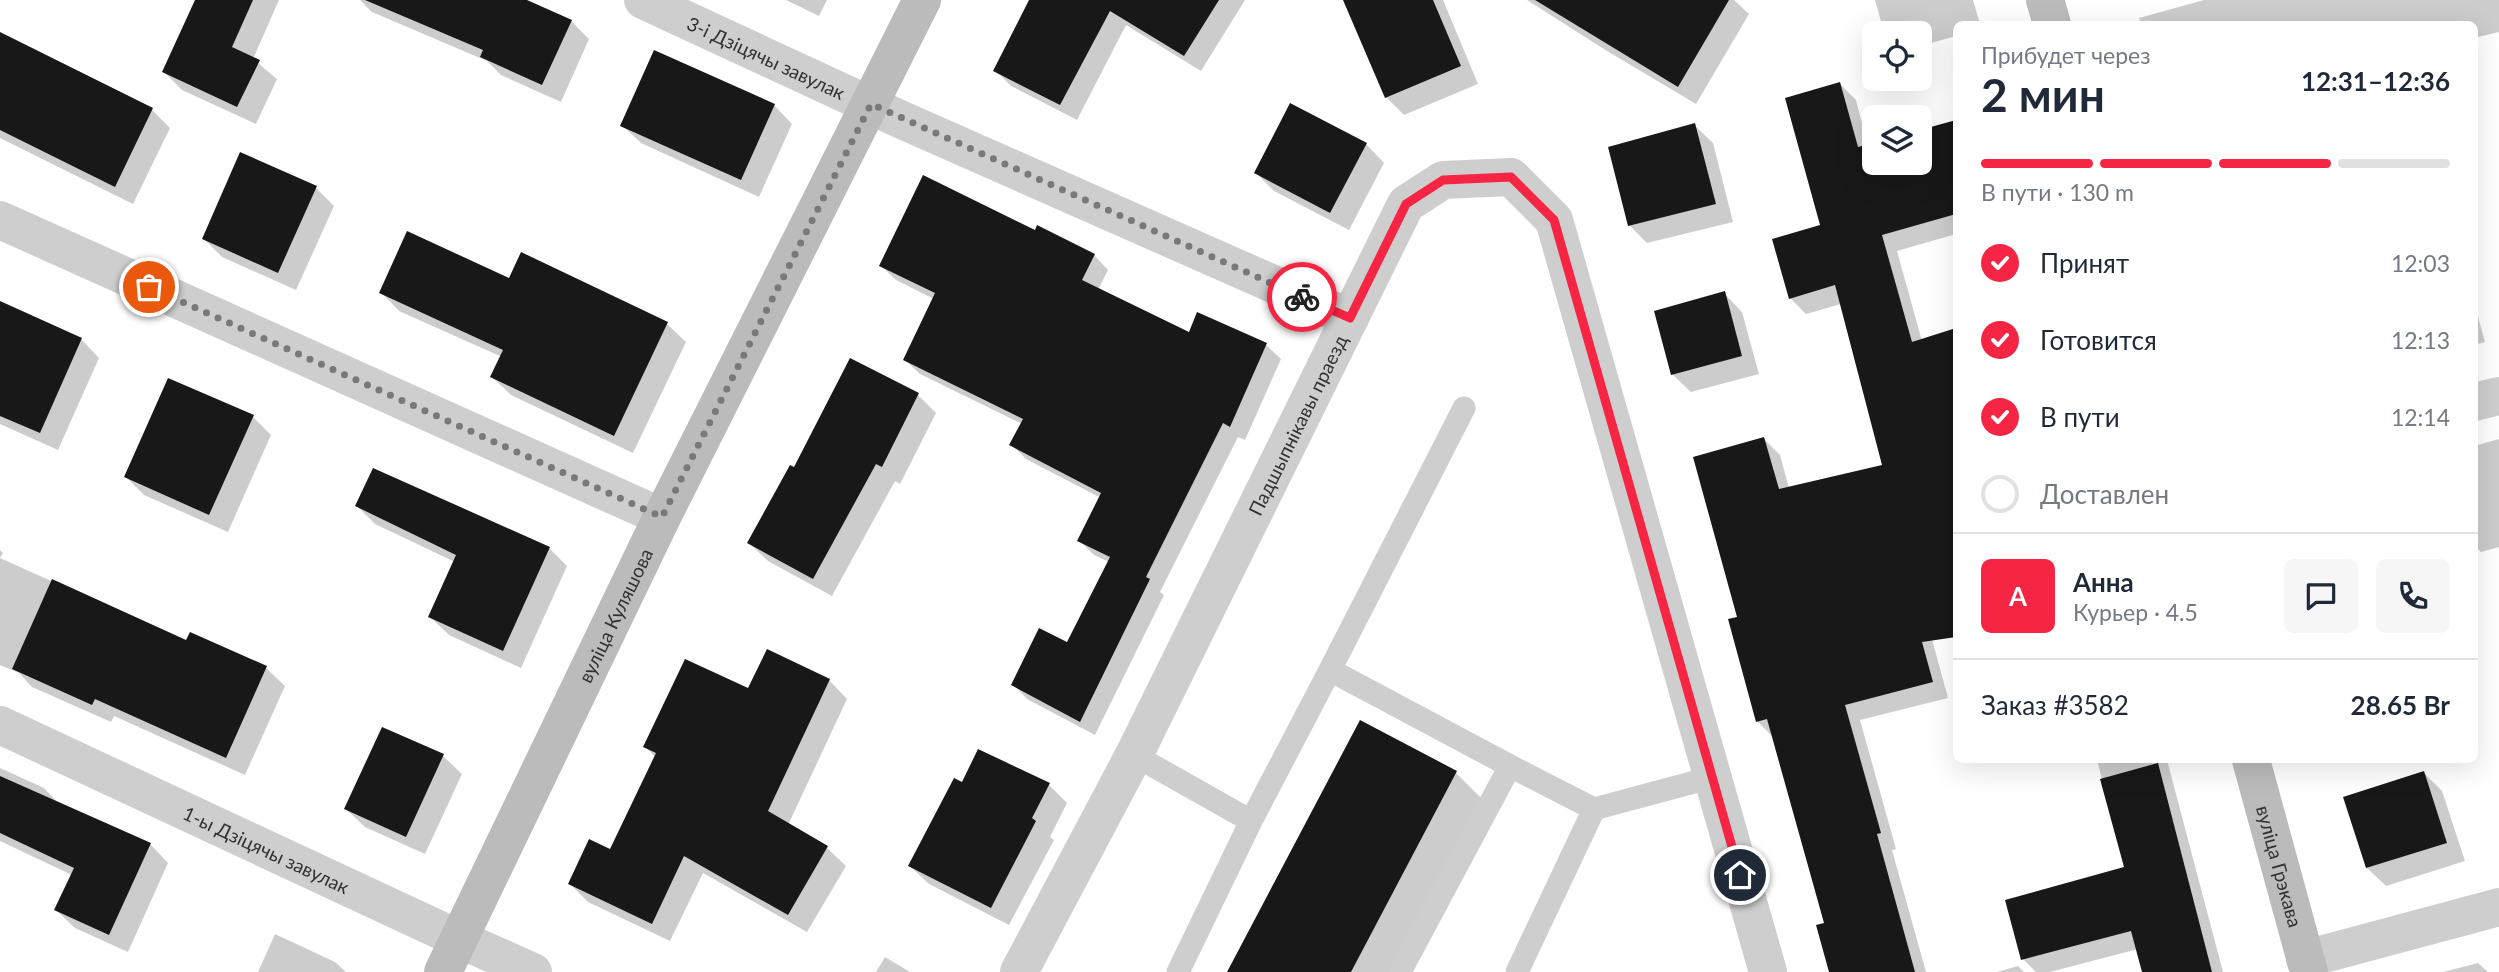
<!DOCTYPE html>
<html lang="ru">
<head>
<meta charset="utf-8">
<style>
  :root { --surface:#fff; --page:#f6f6f7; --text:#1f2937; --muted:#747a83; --line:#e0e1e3; --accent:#f62543 }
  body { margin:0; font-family:Lato,sans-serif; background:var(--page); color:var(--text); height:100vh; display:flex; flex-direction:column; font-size:26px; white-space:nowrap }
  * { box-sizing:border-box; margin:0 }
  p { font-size:23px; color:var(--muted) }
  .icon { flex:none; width:38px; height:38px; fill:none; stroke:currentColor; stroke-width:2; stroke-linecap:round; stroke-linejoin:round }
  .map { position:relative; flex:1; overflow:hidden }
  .panel { position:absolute; left:1953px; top:21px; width:525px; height:742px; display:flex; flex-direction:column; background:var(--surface); border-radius:10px; box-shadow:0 7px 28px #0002 }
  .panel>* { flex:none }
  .buttons { position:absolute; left:1862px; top:21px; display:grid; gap:14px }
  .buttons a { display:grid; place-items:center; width:70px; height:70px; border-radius:10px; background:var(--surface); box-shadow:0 7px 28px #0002; font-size:35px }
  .pin { position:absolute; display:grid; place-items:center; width:60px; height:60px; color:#fff; margin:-30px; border:4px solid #fff; border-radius:50%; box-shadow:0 2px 7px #0007 }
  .courier { position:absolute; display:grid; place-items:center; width:70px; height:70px; margin:-35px; border:5px solid #f62543; border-radius:50%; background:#fff; color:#222; box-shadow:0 2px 9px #0007 }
  .overview em { font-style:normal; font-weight:700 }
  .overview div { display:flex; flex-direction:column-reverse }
  .overview { display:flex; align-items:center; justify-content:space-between; height:119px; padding:0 28px }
  h1 { font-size:46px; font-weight:700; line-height:52px }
  .bar { display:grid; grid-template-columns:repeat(4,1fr); gap:10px 7px; align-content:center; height:84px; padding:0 28px }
  .bar i { height:9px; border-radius:5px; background:var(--line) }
  .bar .active { background:var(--accent) }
  .bar p { grid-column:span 4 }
  .line { display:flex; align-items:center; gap:18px; padding:0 28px; border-top:2px solid var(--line) }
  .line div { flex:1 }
  .round { display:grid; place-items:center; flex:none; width:74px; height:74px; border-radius:10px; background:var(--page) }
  ol { padding:0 28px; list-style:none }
  li { display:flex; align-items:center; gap:21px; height:77px }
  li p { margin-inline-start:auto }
  li .icon { padding:7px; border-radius:50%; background:var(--accent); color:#fff; stroke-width:4 }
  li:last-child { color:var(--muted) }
  li i { width:38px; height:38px; border:4px solid var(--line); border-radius:50% }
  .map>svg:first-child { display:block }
  .shadow { fill:#0003 }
  .building { fill:#181818 }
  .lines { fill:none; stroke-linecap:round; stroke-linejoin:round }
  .lane { stroke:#cecece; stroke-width:23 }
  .street { stroke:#cecece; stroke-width:38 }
  .secondary { stroke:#bbb; stroke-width:38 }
  .done { stroke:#797979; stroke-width:7; stroke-dasharray:0 12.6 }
  .route { stroke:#f62543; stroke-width:9 }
  .labels { text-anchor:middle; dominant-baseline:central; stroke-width:7; stroke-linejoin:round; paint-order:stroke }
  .street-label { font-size:19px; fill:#313131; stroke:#fff }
</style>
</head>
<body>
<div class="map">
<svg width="2499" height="972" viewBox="0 0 2499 972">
  <rect width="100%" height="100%" fill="#fff"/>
  <path class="shadow" d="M197,0H279L253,59L277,79L256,124L182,90L164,72Z
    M360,0H523L571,21L589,39L561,102L501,75L487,61L372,12Z
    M786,0H827L819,16Z
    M1031,0H1245L1201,71L1126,25L1077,120L1011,86L995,70Z
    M1345,0H1443L1478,84L1404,115L1386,97Z
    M1527,0H1734L1749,14L1696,104L1607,51Z
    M1875,0H1973L1980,24H1956V36L1920,46V33L1884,32Z
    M2204,0H2499V32L2474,38V24H2141L2139,18Z
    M0,38L152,110L170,128L133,204L0,138Z
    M1840,84L1856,100L1868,146L1874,145V163H1920V132L1956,122V234L1897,251L1922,341L1956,330V590L1921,599L1948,698L1860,720L1896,849L1892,850L1926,972H1831L1826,924L1774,738L1758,722L1730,620L1739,618L1764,439L1780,455L1789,488L1884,466L1841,304L1806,314L1790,298L1822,226Z
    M774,105L792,124L759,197L641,143L622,125Z
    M1694,125L1713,143L1733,222L1647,243L1629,225Z
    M1366,144L1384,163L1349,230L1274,191L1256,173Z
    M316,188L334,206L296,290L222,257L204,239Z
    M1036,232L1094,255L1108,270L1098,290L1189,334L1266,345L1281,359L1245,440L1238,437L1160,592L1164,595L1095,735L1027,699L1013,684L1068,644L1109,562L1094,555L1079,540L1101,498L1026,459L1011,444L1022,424L920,374L905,360L934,299L896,280L881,266Z
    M522,254L667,324L686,342L633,453L511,395L492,377L502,357L399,311L381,292L510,281Z
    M1724,293L1742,312L1759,374L1691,392L1672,374Z
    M2474,302L2485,342L2474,345Z
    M0,328L81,339L99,358L58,450L0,424Z
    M169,380L253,417L271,435L228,532L144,495L126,477Z
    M918,395L936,413L900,484L895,481L832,596L768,561L749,543L795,470Z
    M2499,439V547L2481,552L2474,546V446Z
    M357,506L549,548L567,566L521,668L449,635L430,617L455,562L375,524Z
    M0,550L3,553L0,558L187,642L191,634L266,668L285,686L245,775L114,716L111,722L32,687L19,673L0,665Z
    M829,680L847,699L788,825L827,848L846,866L807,932L703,873L670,941L588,902L570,884L611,851L656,758L645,746L749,690Z
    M1361,722L1456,773L1486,803L1396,972H1229Z
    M443,756L462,774L425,854L365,827L346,809Z
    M2097,760H2167L2223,972H2144L2138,949L2050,972H2036L2023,959L2126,869Z
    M0,768L44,788L59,804L150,844L168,863L128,952L75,928L56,910L72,875L0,841Z
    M2424,773L2442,791L2465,861L2386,886L2367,868Z
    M962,785H1049L1067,803L1050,837L1054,840L1009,925L929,884L910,866Z
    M275,934L335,962L346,972H258Z
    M885,957L910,972H876Z
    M2478,963L2488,972H2443Z
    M2018,966L2024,972H1997Z"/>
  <path class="building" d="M195,0H253L232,47L260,60L237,107L162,72Z
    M365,0H527L572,20L542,85L480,57L483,50Z
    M1029,0H1219L1184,56L1110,11L1060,105L993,71Z
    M1343,0H1433L1461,66L1385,98Z
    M1535,0H1729L1678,87Z
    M0,32L153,108L115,187L0,130Z
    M654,50L775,104L741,180L620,126Z
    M1840,82L1858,147L1874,143V163H1920V130L1956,120V214L1882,235L1912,342L1956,328V637L1922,642L1933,682L1845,705L1881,833L1877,834L1915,972H1829L1816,925L1824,923L1767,719L1756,722L1728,619L1737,617L1693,457L1764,437L1779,489L1882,465L1835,285L1789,299L1772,239L1820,225L1785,98Z
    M1290,103L1367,143L1330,213L1254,173Z
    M1695,123L1716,204L1628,226L1608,147Z
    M240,152L317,186L278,273L202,239Z
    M923,175L1035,230L1037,225L1095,254L1082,280L1189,332L1197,312L1267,343L1230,427L1223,423L1146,577L1150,579L1080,722L1011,685L1039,628L1067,642L1110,557L1077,541L1101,493L1009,445L1023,419L903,360L935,293L879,266Z
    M407,231L509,278L521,252L668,322L614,436L490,377L503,350L379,293Z
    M1725,291L1742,356L1671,375L1654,311Z
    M0,301L82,338L40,433L0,416Z
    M850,358L919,393L882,467L876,464L813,579L747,543L790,465L794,467Z
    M168,378L254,415L209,515L124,477Z
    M373,468L550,547L503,651L428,617L456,555L355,506Z
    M52,579L186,640L190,632L267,666L226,758L95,699L92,705L12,669Z
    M767,649L830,679L768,811L828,846L788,915L684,856L652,924L568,884L589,839L610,849L656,753L643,747L685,659L748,688Z
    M1360,720L1457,771L1351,972H1227Z
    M382,727L444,754L406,837L344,809Z
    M978,749L1050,783L1032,818L1036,821L991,908L908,866L954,778L962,782Z
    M2158,763L2212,972H2142L2131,931L2021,960L2005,900L2124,867L2100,779Z
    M2424,771L2447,843L2366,868L2343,797Z
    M0,776L151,843L109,935L54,910L74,868L0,833Z"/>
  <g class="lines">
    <path class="lane" d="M1330,670L1464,408
      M1134,755L1251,821
      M1510,766L1594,809L1517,972
      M1594,809L1713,777
      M1178,972L1251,821L1330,670L1510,766L1400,972"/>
    <g class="street">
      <path id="s1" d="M643,0L902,120L1350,318"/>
      <path d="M0,220L662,517"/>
      <path d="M2474,402L2499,396"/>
      <path id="s2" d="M0,725L459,939L533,972"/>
      <path d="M2305,959L2499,907"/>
      <path id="s3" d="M1019,972L1134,755L1406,204L1443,180L1511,177L1554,220L1768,972"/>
    </g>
    <g class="secondary">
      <path d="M2045,0L2052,24"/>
      <path id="s4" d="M2251,760L2309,972"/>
      <path id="s5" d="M443,972L662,517L922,0"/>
    </g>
  </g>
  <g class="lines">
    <path class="done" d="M149,287L662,517L871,104L1302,297"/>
    <path class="route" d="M1302,297L1350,318L1406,204L1443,180L1511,177L1554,220L1740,875"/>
  </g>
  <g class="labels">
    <g class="street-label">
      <text stroke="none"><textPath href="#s1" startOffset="136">3-і Дзіцячы завулак</textPath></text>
      <text stroke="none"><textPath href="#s3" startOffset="614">Падшыпнікавы праезд</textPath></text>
      <text stroke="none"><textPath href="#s5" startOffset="396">вуліца Куляшова</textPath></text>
      <text stroke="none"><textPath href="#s2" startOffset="294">1-ы Дзіцячы завулак</textPath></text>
      <text stroke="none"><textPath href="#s4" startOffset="110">вуліца Грэкава</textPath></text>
    </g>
  </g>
</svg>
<div class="buttons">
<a><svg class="icon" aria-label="locate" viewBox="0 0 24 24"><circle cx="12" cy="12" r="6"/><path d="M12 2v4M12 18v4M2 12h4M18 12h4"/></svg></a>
<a><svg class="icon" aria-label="layers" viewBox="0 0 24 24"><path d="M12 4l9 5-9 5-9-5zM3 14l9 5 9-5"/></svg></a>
</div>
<div class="pin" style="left:149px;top:287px;background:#ea580c"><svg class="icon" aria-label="bag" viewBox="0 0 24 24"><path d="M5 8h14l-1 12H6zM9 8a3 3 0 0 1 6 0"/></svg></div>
<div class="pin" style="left:1740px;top:875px;background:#1f2937"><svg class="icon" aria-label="home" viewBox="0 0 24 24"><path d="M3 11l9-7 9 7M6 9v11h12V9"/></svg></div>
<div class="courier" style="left:1302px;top:297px"><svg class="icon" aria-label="bike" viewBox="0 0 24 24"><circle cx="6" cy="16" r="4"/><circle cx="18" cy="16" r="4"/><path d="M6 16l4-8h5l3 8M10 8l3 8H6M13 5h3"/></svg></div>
<section class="panel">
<div class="overview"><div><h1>2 мин</h1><p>Прибудет через</p></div><em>12:31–12:36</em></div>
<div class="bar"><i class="active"></i><i class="active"></i><i class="active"></i><i></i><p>В пути · 130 m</p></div>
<ol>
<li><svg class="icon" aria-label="check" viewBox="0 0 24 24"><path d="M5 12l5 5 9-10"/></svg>Принят<p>12:03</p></li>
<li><svg class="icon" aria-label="check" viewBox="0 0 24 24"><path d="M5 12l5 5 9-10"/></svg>Готовится<p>12:13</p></li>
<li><svg class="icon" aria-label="check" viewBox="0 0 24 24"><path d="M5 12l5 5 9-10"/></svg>В пути<p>12:14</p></li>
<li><i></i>Доставлен</li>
</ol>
<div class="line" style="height:126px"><b class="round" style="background:var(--accent);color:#fff">А</b><div><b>Анна</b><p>Курьер · 4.5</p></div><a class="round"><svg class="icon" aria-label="chat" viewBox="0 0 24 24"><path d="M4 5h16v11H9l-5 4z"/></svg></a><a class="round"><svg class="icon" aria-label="phone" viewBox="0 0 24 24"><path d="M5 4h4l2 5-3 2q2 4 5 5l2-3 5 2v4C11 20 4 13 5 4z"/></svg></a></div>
<div class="line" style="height:91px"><div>Заказ #3582</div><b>28.65 Br</b></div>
</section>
</div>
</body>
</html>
